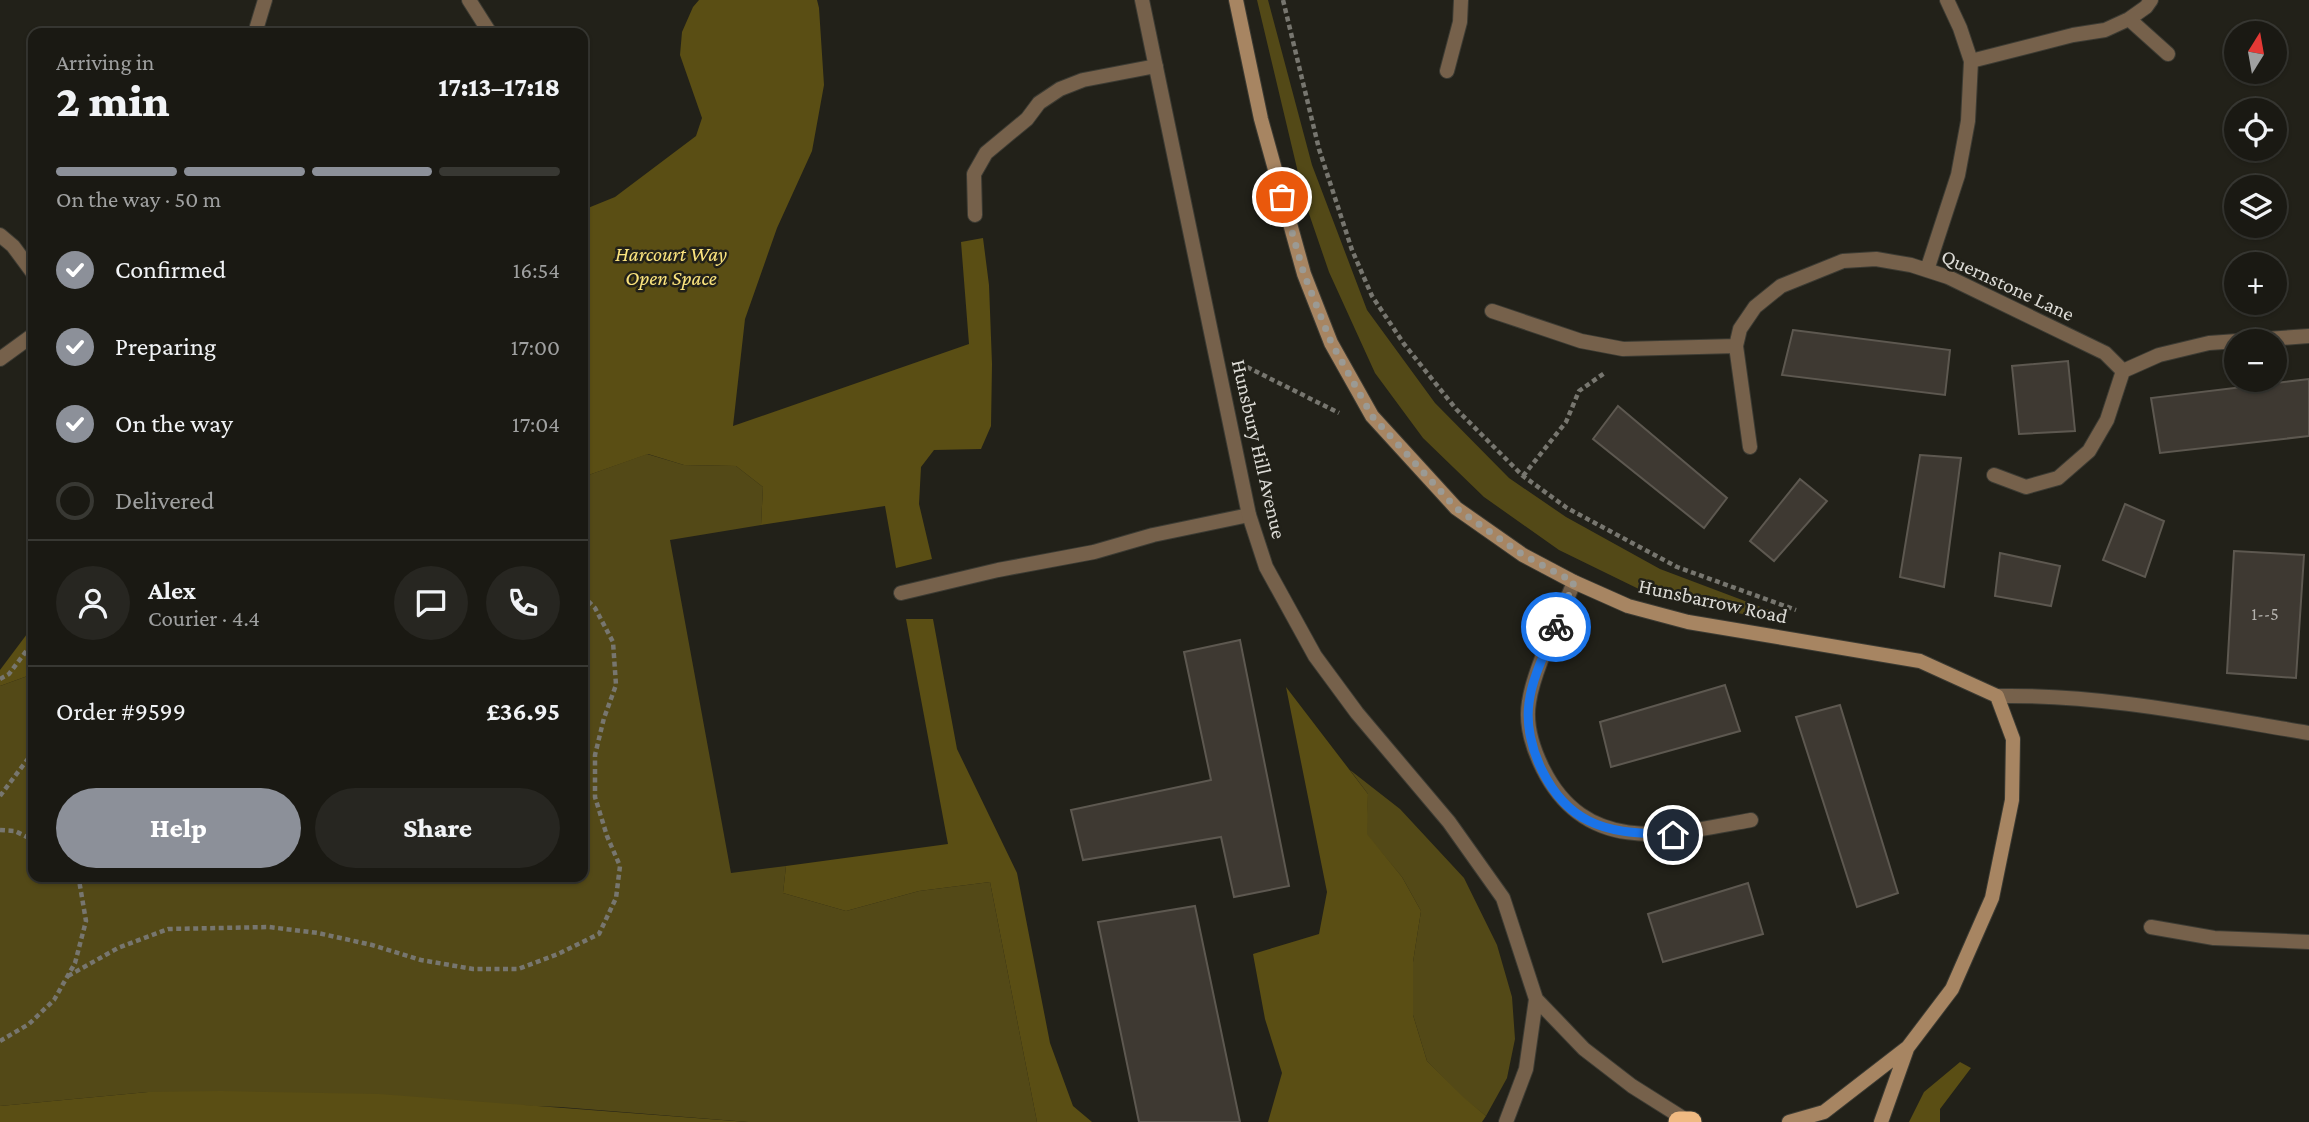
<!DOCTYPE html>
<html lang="en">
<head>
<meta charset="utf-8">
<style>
  :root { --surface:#1a1913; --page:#272621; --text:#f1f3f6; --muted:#9fa0a0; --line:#383833; --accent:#8c9099 }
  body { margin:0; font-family:"Crimson Pro",serif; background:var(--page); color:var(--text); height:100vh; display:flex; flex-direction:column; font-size:26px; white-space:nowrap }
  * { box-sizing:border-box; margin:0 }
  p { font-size:23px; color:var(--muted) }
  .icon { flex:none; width:38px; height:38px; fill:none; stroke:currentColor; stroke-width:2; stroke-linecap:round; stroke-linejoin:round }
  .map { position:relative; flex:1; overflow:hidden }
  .details { position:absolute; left:28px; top:28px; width:560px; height:854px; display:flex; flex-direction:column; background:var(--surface); border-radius:14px; box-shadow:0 2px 5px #0004,0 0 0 2px var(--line) }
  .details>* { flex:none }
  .needle { width:46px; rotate:11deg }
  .buttons { position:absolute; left:2224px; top:21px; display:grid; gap:14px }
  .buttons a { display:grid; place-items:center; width:63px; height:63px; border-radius:50%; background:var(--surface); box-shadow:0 2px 5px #0004,0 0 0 2px var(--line); font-size:35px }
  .pin { position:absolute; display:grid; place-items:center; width:60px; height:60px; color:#fff; margin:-30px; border:4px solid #fff; border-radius:50%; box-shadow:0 2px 7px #0007 }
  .courier { position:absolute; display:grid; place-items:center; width:70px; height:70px; margin:-35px; border:5px solid #1a73e8; border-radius:50%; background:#fff; color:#222; box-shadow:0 2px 9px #0007 }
  .overview em { font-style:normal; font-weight:800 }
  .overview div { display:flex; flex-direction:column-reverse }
  .overview { display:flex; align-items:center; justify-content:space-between; height:119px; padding:0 28px }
  h1 { font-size:46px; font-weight:800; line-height:52px }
  .bar { display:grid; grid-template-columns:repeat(4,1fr); gap:10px 7px; align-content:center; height:84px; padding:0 28px }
  .bar i { height:9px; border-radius:5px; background:var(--line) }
  .bar .active { background:var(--accent) }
  .bar p { grid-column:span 4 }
  .line { display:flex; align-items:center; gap:18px; padding:0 28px; border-top:2px solid var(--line) }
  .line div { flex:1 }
  .round { display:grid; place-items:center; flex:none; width:74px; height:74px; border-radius:37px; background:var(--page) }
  ol { padding:0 28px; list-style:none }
  li { display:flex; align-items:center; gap:21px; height:77px }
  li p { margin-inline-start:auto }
  li .icon { padding:7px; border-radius:50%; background:var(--accent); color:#fff; stroke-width:4 }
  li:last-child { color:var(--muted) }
  li i { width:38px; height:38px; border:4px solid var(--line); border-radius:50% }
  .primary-button { display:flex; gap:14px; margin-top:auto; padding:14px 28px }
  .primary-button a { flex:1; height:80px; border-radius:42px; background:var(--accent); color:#fff; font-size:28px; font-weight:800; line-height:80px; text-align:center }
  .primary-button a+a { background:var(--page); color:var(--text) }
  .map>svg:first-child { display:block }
  .green { fill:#534917 }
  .forest { fill:#5a4e14 }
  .building { fill:#3e3932; stroke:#5d5850; stroke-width:2 }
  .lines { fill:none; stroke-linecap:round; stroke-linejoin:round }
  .lane-casing { stroke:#3c3b33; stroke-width:16 }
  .street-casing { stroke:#3c3b33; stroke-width:16 }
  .secondary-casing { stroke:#3c3b33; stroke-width:16 }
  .highway-casing { stroke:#3c3b33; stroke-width:23 }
  .path { stroke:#77766f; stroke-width:4.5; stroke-dasharray:5 3.5; stroke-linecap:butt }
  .lane { stroke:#76614b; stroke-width:14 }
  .street { stroke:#76614b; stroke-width:14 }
  .secondary { stroke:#a78562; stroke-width:14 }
  .highway { stroke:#f0ba82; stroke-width:21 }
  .done { stroke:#9b9a94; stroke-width:7; stroke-dasharray:0 12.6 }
  .route { stroke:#1a73e8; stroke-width:9 }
  .labels { text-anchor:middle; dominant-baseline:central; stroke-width:5; stroke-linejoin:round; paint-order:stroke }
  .number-label { font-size:18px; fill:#b4b2ad }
  .park-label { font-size:21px; font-style:italic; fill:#fae37d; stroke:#222119 }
  .street-label { font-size:21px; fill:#dcdbd6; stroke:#222119 }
</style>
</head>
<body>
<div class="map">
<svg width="2309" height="1122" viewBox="0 0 2309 1122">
  <rect width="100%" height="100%" fill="#222119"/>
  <path class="green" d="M1257,0H1268L1312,165L1367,310L1435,403L1509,478L1566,517L1660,569L1782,615L1779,622L1647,593L1559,550L1484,497L1423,438L1375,373L1329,272L1305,202Z
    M647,454L684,465L736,466L763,487L761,525L670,540L731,873L786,866L783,893L846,911L919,891L990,882L1037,1122H748L560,1107L148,1092L0,1106V686L33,674V877H583V477Z
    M1350,770L1400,809L1464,878L1497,945L1512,997L1515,1039L1507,1078L1486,1116L1462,1097L1427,1061L1413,1015V962L1421,911L1402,877L1366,834L1368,794Z"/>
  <path class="forest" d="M699,0H817L819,8L824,85L812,151L777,228L745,319L733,426L969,344L961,242L983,238L989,285L992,364L991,426L981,449L934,450L921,467L919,504L932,559L896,568L885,506L761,525L763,487L736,466L684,465L648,454L583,477V210L615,197L696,136L702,118L680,55L682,32L693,7Z
    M906,619H933L957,749L1017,873L1050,1043L1073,1106L1092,1122H1037L990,882L919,891L846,911L783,893L786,866L948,844Z
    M33,626V674L0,686V670Z
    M1286,687L1368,794L1367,834L1402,877L1421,911L1413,962V1015L1427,1061L1462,1096L1486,1116L1482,1122H1268L1282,1073L1265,1019L1253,954L1319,934L1327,892Z
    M1960,1062L1971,1068L1940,1109V1122H1909L1924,1092Z
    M221,1091L379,1094L748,1122H0V1106L148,1092Z"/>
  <path class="building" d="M1793,330L1950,350L1945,395L1782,375Z
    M2068,361L2075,431L2019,434L2012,366Z
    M2309,379V436L2160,453L2151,398Z
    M1618,406L1727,498L1704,528L1593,439Z
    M1920,455L1961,458L1944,587L1900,577Z
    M1800,479L1827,501L1774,561L1750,541Z
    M2125,504L2164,521L2145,577L2103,560Z
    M2234,551L2304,555L2296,678L2227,673Z
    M2000,553L2060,566L2051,606L1995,596Z
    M1240,640L1289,886L1234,897L1221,837L1083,860L1071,810L1211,780L1184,652Z
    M1725,685L1740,731L1611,767L1600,722Z
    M1840,705L1898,893L1857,907L1796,717Z
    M1748,883L1763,934L1663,962L1648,914Z
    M1195,906L1240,1122H1139L1098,922Z"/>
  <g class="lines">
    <g class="lane-casing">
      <path id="lane" d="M901,593L998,570L1094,552L1153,535L1249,515"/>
    </g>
    <g class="street-casing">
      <path id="street" d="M469,0L490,33
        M1142,0L1249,515L1266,567L1315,656L1357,713L1449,822L1503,898L1536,999L1584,1049L1632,1086L1689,1122
        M2129,19L2168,54
        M255,33L265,0
        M1971,61L2073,35L2105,30L2129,19L2146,7L2151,0
        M1447,71L1460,22L1461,0
        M975,215L974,174L986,153L1027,119L1039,103L1060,89L1083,80L1156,66
        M0,235L13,246L33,273
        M1927,270L1958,175L1968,121L1971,61L1960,28L1947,0
        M1492,311L1581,341L1623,349L1736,346
        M0,359L33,335
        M1750,447L1736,346L1740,329L1755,307L1781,286L1843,261L1876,259L1911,265L1948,277L2105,353L2123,371
        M1994,475L2026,487L2058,478L2089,451L2107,420L2123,371L2159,355L2209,343L2309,336
        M1574,582C1561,615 1534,668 1529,702C1525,725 1533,749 1543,769C1587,857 1672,835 1751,820
        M1997,696C2102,694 2206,716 2309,733
        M2151,927L2214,938L2309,942
        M1506,1122L1526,1069L1536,999"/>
    </g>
    <g class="secondary-casing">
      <path id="secondary" d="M1236,0L1261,119L1304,274L1331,343L1372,416L1456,508L1523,555L1574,582L1628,606L1688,622L1920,661L1997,696L2013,739L2012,800L1992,898L1952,989L1908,1047L1824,1112L1789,1122
        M1881,1122L1907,1049"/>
    </g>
    <g class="highway-casing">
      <path id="highway" d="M1679,1122H1691"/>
    </g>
    <path class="path" d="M1283,0L1319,149L1352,250L1372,296L1404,344L1456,409L1523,476L1567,508L1677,567L1796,610
      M1247,367L1339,413
      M1523,476L1566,422L1579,391L1606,372
      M0,679L9,674L33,642
      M0,796L33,752
      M0,830L15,831L33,840
      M68,976L118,948L168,929L269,927L318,933L372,945L421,960L473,969H518L558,954L599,934L616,898L620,866L607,836L595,797V755L604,718L616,685L613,642L595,608L583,596
      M0,1041L29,1024L54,1000L75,963L86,921L79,880L76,877"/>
    <use href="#lane" class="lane"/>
    <use href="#street" class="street"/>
    <use href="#secondary" class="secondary"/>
    <use href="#highway" class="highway"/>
  </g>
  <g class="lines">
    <path class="done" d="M1282,197L1304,274L1331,342L1372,416L1456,508L1523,555L1574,582L1556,627"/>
    <path class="route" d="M1556,627C1546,651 1532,677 1529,703C1523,745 1550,802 1589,821C1615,834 1645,833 1673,835"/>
  </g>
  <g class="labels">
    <g class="number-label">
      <text x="2265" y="614">1--5</text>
    </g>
    <g class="park-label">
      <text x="671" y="254">Harcourt Way<tspan x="671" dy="24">Open Space</tspan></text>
    </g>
    <g class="street-label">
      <text transform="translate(2008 285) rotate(25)">Quernstone Lane</text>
      <text transform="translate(1259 449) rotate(77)">Hunsbury Hill Avenue</text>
      <text transform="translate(1713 601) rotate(12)">Hunsbarrow Road</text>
    </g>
  </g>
</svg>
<div class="buttons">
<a><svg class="needle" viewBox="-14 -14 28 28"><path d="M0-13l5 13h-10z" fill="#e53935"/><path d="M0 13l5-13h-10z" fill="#9fa0a0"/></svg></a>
<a><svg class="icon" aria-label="locate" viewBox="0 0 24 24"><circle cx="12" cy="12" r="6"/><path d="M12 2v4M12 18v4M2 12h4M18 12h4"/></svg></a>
<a><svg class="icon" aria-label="layers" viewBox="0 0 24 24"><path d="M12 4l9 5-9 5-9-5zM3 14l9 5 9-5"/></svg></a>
<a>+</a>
<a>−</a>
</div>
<div class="pin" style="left:1282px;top:197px;background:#ea580c"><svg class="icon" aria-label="bag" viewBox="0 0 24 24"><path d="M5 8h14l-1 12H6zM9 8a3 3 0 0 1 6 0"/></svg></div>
<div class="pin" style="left:1673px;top:835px;background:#1f2937"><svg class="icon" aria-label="home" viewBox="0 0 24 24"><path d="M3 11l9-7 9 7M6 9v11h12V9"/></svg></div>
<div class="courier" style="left:1556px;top:627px"><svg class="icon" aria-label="bike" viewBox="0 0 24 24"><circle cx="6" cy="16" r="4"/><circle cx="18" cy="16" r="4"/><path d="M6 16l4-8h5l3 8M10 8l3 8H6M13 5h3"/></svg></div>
<section class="details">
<div class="overview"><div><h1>2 min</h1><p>Arriving in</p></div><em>17:13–17:18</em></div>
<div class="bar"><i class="active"></i><i class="active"></i><i class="active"></i><i></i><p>On the way · 50 m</p></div>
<ol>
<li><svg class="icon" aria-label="check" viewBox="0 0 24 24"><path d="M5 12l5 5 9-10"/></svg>Confirmed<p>16:54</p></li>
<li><svg class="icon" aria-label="check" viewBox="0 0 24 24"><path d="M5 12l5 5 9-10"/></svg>Preparing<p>17:00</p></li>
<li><svg class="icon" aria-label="check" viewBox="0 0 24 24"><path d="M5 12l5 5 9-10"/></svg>On the way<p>17:04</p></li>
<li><i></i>Delivered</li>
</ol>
<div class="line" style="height:126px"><a class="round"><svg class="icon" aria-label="person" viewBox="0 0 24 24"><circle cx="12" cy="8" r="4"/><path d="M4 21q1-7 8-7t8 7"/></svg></a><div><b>Alex</b><p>Courier · 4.4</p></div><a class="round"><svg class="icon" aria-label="chat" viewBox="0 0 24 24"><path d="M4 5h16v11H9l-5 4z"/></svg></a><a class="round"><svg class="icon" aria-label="phone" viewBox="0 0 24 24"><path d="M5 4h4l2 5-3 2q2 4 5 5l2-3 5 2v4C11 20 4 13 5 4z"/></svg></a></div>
<div class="line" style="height:91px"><div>Order #9599</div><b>£36.95</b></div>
<div class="primary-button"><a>Help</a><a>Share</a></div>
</section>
</div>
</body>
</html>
